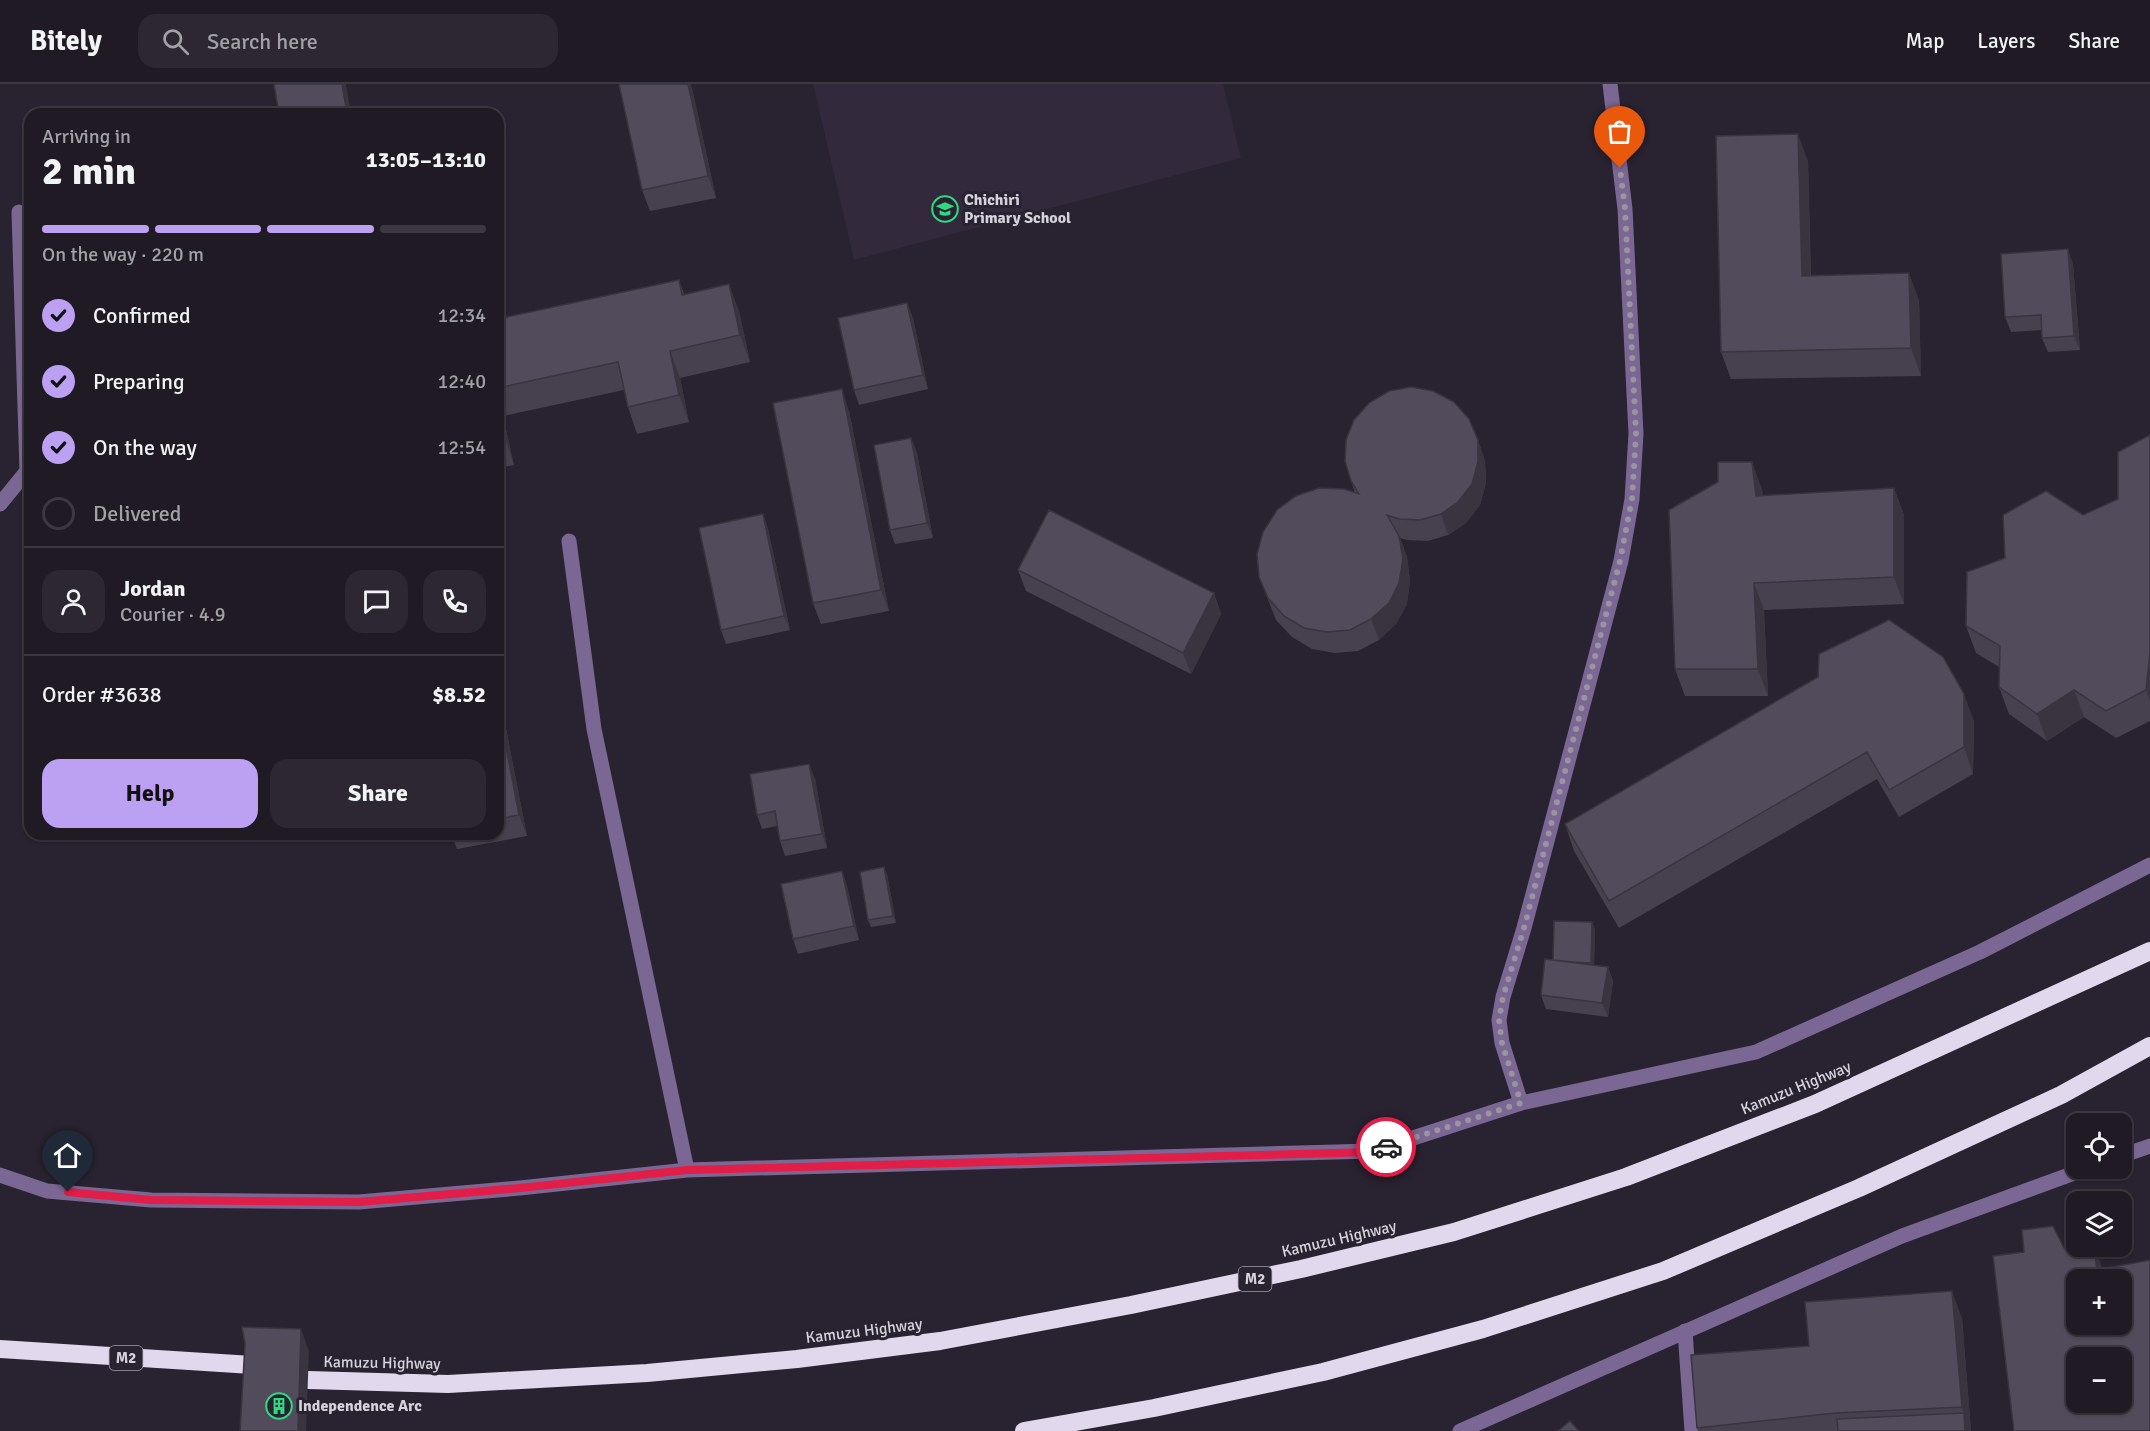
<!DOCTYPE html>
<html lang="en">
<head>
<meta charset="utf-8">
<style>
  :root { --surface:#1f1a24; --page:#2c2731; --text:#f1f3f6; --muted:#a1a1a6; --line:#3c3841; --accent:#bca0f2 }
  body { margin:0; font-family:Signika,sans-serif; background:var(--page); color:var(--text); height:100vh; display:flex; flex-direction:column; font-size:22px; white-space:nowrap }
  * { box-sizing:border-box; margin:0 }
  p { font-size:20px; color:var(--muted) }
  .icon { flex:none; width:33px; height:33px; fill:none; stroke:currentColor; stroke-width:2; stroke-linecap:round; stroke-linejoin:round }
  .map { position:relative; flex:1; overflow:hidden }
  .side { position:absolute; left:24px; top:24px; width:480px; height:732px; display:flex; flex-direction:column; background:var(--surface); border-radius:18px; box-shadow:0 2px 4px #0004,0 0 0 2px var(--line) }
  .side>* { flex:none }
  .controls { position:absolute; left:2066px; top:1029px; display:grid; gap:12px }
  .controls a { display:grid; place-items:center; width:66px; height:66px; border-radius:12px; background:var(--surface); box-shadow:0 2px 4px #0004,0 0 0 2px var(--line); font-size:30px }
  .pin { position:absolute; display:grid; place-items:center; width:51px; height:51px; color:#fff; margin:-62px -26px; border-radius:50% 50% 50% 0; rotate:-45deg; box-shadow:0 0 6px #0007 }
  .pin .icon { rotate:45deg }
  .courier { position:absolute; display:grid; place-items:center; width:60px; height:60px; margin:-30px; border:4px solid #e11d48; border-radius:50%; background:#fff; color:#222; box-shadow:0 2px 8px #0007 }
  .head em { font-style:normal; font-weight:700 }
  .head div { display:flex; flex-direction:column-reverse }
  .head { display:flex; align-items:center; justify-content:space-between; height:102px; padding:0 18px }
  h1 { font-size:39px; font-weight:700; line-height:45px }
  .bar { display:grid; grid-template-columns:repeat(4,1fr); gap:9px 6px; align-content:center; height:72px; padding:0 18px }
  .bar i { height:8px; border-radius:4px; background:var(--line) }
  .bar .current { background:var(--accent) }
  .bar p { grid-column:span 4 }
  .line { display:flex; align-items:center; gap:15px; padding:0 18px; border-top:2px solid var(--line) }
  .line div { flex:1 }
  .round { display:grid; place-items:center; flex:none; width:63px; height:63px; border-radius:18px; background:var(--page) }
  ol { padding:0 18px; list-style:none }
  li { display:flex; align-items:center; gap:18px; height:66px }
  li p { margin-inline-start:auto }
  li .icon { padding:6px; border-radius:50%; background:var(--accent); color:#111; stroke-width:4 }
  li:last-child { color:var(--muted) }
  li i { width:33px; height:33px; border:3px solid var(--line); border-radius:50% }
  .cta { display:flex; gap:12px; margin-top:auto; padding:12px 18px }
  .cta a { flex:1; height:69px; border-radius:18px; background:var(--accent); color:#111; font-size:24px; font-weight:700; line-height:69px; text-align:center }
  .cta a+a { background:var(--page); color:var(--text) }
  header { display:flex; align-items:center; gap:36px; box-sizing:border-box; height:84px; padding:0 30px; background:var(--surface); border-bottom:2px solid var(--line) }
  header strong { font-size:28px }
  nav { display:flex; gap:33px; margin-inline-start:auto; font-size:21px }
  .search { width:420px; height:54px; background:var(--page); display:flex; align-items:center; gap:15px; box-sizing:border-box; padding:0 21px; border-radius:18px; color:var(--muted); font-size:22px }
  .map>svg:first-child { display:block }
  .built { fill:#32293d }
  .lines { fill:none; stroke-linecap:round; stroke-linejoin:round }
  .minor { stroke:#7b6793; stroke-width:15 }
  .highway { stroke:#e2d8ee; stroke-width:18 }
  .wall { fill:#47404e }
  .shaded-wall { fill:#393440 }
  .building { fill:#524b5b; stroke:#393440; stroke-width:1.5; fill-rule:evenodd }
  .done { stroke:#9994a0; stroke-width:6; stroke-dasharray:0 10.8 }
  .route { stroke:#e11d48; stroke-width:8 }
  .labels { text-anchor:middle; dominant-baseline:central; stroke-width:6; stroke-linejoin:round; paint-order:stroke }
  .shield { fill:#292230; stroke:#a29da8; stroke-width:1.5 }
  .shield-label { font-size:15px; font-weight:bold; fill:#d6d2dc }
  .poi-label { font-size:16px; font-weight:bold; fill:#d6d2dc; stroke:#292230; text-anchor:start }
  .street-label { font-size:16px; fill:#d6d2dc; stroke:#292230 }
</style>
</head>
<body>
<header>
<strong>Bitely</strong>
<div class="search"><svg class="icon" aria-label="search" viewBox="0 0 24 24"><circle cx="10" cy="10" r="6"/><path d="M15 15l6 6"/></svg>Search here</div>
<nav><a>Map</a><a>Layers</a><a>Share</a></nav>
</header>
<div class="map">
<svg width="2150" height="1347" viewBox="0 0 2150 1347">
  <rect width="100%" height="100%" fill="#292230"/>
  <path class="built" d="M813,0H1223L1241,74L854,176Z"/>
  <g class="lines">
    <path class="minor" d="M0,420L27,387L19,128
      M569,457L594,645L687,1086
      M1521,1019L1502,959L1499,936L1503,913L1524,844L1621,477L1632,415L1636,350L1625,125L1610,0
      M2121,1072L2150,1062
      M0,1091L47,1107L151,1116L359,1118L520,1104L687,1086L1373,1067L1521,1019L1756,968L1980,868L2150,781
      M1685,1247L1692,1347
      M1460,1347L1902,1152L2088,1084"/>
    <path class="highway" d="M0,1265L252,1281
      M308,1296L448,1300L647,1289L797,1275L940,1257L1131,1221L1301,1185L1454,1148L1626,1093L1815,1020L2150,867
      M1024,1347L1154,1324L1323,1288L1483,1245L1663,1187L1859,1104L2061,1011L2150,962"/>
  </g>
  <path class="wall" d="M692,4L716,114L650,127L642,106Z
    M1808,77L1811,191L1919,216L1921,292L1731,295L1721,268Z
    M2073,180L2080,266L2048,268L2042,254V246L2011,248L2005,233Z
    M679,196L684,210L739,227L750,278L680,294L689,338L637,350L628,323L624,306L503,332L514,381L498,384V235Z
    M907,219L913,234L928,305L859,321L854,306Z
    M849,327L889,527L821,540L813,519Z
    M2150,351V637L2116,654L2084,633L2047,657L2009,630L1999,603V583L1976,569L1966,542L2005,474L2083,431L2118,415Z
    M911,354L917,369L933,454L895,460L890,446Z
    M1478,356L1485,377L1486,399L1480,421L1466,439L1448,451L1428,457L1407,456L1400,454L1407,473L1410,497L1407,520L1396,540L1379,556L1358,567L1335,569L1312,565L1292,553L1276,536L1259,493L1355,409L1351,397Z
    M1894,404L1904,431V520L1764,526L1768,612H1685L1675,585L1762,405L1763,412Z
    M763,430L768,445L790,546L726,560L721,546Z
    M1018,486L1214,509L1221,530L1191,590L1026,507Z
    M498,608L500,614L527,752L457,765L451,750H498Z
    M1974,637L1973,690L1899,733L1877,695L1619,844L1574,767L1565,740Z
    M815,694L827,764L785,772L780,757L777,742L762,745L757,731Z
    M842,787L847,802L859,856L798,870L793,855Z
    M887,790L896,839L871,843L868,836Z
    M1592,838L1595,846L1594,881L1608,883L1613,897L1608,933L1546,925L1541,911Z
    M1962,1234L1971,1347H1698L1697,1344L1809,1262Z"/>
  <path class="shaded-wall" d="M342,0H346L351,30H347Z
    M688,0H691L692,4L716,114L708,92Z
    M1798,50L1808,77L1811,219L1802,192Z
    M2068,165L2073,180L2080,266L2074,252Z
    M1909,189L1919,216L1921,292L1911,264Z
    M729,200L739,227L750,278L740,251Z
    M907,219L913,234L928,305L923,291Z
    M670,267L680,294L689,338L679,311Z
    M842,305L849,327L889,527L881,506Z
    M498,317L503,332L514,381L505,354L498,324Z
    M911,354L917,369L933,454L927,439Z
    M1478,356L1485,377L1486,399L1480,421L1466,439L1448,451L1441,430Z
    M1752,378L1762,405L1766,439L1756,412Z
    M1894,404L1904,431V520L1894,493Z
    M763,430L768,445L790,546L784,532Z
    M1399,452L1407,473L1410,497L1407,520L1396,540L1379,556L1371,535Z
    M1754,499L1764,526L1768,612L1758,585Z
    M1214,509L1221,530L1191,590L1183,569Z
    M2150,568V617L2146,606Z
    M2074,606L2084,633L2047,657L2037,630Z
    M498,608L500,614L527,752L519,731L498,621Z
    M1964,610L1974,637L1973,690L1964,663Z
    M809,680L815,694L827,764L822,750Z
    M884,783L887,790L896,839L893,832Z
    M842,787L847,802L859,856L854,842Z
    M1592,838L1595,846L1594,886L1591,879Z
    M1608,883L1613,897L1608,933L1602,919Z
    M2094,1162H2095L2103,1187L2097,1186Z
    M1952,1207L1962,1234L1971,1347H1965L1964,1329L1962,1323Z
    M301,1245L309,1267L306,1347H298Z"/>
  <path class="building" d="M274,0H342L347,30H279Z
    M619,0H688L708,92L642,106Z
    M1798,50L1802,192L1909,189L1911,264L1721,268L1716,52Z
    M2068,165L2074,252L2042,254L2041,231L2005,233L2001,170Z
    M679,196L682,211L729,200L740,251L670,267L679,311L628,323L618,278L498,304V235Z
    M907,219L923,291L854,306L838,234Z
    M1411,303L1433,307L1454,318L1469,335L1478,356V378L1472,400L1458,418L1441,430L1420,436L1399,435L1387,431L1399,452L1403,475L1399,499L1389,519L1371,535L1350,546L1327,548L1304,544L1284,532L1268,514L1259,493L1257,470L1263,448L1277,426L1296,412L1319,404L1344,405L1359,410L1351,397L1345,377L1346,356L1354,336L1369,319L1389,307Z
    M842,305L881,506L813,519L773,319Z
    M498,324L505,354L498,355Z
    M2150,351V568L2146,606L2106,627L2074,606L2037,630L1999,603L2000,562L1966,542L1967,488L2005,474L2003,431L2046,407L2083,431L2118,415V368Z
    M911,354L927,439L890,446L874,361Z
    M1718,378H1752L1756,412L1894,404V493L1754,499L1758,585H1675L1669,426L1718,398Z
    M1049,426L1214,509L1183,569L1018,486Z
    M763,430L784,532L721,546L699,444Z
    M1889,536L1943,573L1964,610V663L1889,706L1867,668L1609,817L1565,740L1818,593L1819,570Z
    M498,621L519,731L498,735Z
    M809,680L822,750L780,757L775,727L757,731L750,690Z
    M884,783L893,832L868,836L860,788Z
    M842,787L854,842L793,855L781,800Z
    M1554,837L1592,838L1591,879L1573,878L1553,876Z
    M1545,875L1608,883L1602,919L1541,911Z
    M2053,1142L2064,1164L2076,1162H2094L2097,1186L2150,1176V1347H2014L1993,1172L2024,1168L2022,1146ZM2076,1196H2121V1240H2076ZM2076,1274H2121V1318H2076Z
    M1952,1207L1962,1323L1835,1329L1697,1344L1691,1271L1809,1262L1805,1218Z
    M242,1243L301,1245L298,1347H240L245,1260Z
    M1964,1329L1965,1347H1838L1837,1335Z
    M1570,1337L1579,1347H1558Z"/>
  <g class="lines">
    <path class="done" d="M1386,1063L1521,1019L1502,959L1499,936L1503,913L1524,844L1620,477L1632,415L1636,350L1625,125L1620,84"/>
    <path class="route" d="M68,1108L151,1116L359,1118L520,1104L687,1086L1373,1068L1386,1063"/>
  </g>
  <defs>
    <g id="school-ring" transform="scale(1.35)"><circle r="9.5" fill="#292230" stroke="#31d882" stroke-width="1.5"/><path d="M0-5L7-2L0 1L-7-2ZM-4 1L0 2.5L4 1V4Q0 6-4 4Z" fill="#31d882"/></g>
    <g id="building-ring" transform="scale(1.35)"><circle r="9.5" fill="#292230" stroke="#31d882" stroke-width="1.5"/><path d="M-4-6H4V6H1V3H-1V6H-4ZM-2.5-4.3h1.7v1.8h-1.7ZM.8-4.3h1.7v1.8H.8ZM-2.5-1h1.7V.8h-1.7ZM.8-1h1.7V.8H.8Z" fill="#31d882"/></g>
  </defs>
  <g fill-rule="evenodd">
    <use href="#school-ring" x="945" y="125"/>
    <use href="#building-ring" x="279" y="1322"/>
  </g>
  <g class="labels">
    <g class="shield">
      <rect x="1238.5" y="1183" width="33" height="24" rx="4.5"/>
      <rect x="109.5" y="1262" width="33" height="24" rx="4.5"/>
    </g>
    <g class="shield-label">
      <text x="1255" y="1195">M2</text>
      <text x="126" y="1274">M2</text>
    </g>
    <g class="poi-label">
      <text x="964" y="116">Chichiri<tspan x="964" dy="18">Primary School</tspan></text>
      <text x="298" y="1322">Independence Arc</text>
    </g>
    <g class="street-label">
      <text transform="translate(1796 1004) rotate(-22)">Kamuzu Highway</text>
      <text transform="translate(1339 1155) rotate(-13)">Kamuzu Highway</text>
      <text transform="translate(864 1247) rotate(-7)">Kamuzu Highway</text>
      <text transform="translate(382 1279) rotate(1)">Kamuzu Highway</text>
    </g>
  </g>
</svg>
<div class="controls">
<a><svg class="icon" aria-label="locate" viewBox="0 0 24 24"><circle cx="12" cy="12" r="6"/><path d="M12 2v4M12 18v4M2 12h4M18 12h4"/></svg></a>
<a><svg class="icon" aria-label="layers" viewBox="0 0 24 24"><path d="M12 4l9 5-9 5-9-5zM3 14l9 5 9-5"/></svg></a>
<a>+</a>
<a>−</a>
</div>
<div class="pin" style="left:1620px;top:84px;background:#ea580c"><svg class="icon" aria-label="bag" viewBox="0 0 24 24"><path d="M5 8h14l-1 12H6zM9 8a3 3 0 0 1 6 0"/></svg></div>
<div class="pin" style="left:68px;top:1108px;background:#1f2937"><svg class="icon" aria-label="home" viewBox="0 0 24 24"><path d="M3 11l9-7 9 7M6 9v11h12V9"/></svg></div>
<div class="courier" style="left:1386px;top:1063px"><svg class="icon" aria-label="car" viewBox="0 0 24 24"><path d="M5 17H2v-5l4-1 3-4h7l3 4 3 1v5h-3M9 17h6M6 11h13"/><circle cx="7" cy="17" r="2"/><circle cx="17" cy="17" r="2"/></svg></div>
<section class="side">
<div class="head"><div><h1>2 min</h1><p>Arriving in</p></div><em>13:05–13:10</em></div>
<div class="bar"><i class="current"></i><i class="current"></i><i class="current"></i><i></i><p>On the way · 220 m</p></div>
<ol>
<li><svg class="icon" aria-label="check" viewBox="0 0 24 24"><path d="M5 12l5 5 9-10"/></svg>Confirmed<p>12:34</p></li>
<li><svg class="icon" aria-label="check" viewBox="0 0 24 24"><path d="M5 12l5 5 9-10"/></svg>Preparing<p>12:40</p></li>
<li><svg class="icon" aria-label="check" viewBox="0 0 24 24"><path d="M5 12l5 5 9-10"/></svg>On the way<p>12:54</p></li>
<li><i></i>Delivered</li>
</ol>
<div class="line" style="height:108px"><a class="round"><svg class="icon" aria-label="person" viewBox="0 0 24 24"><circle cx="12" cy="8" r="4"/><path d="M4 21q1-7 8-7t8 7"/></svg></a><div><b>Jordan</b><p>Courier · 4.9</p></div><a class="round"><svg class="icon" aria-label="chat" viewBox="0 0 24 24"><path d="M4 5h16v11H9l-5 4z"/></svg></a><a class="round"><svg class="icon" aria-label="phone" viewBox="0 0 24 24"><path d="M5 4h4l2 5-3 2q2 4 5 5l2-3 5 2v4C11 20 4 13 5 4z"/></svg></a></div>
<div class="line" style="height:78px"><div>Order #3638</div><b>$8.52</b></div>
<div class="cta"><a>Help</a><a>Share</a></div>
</section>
</div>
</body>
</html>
